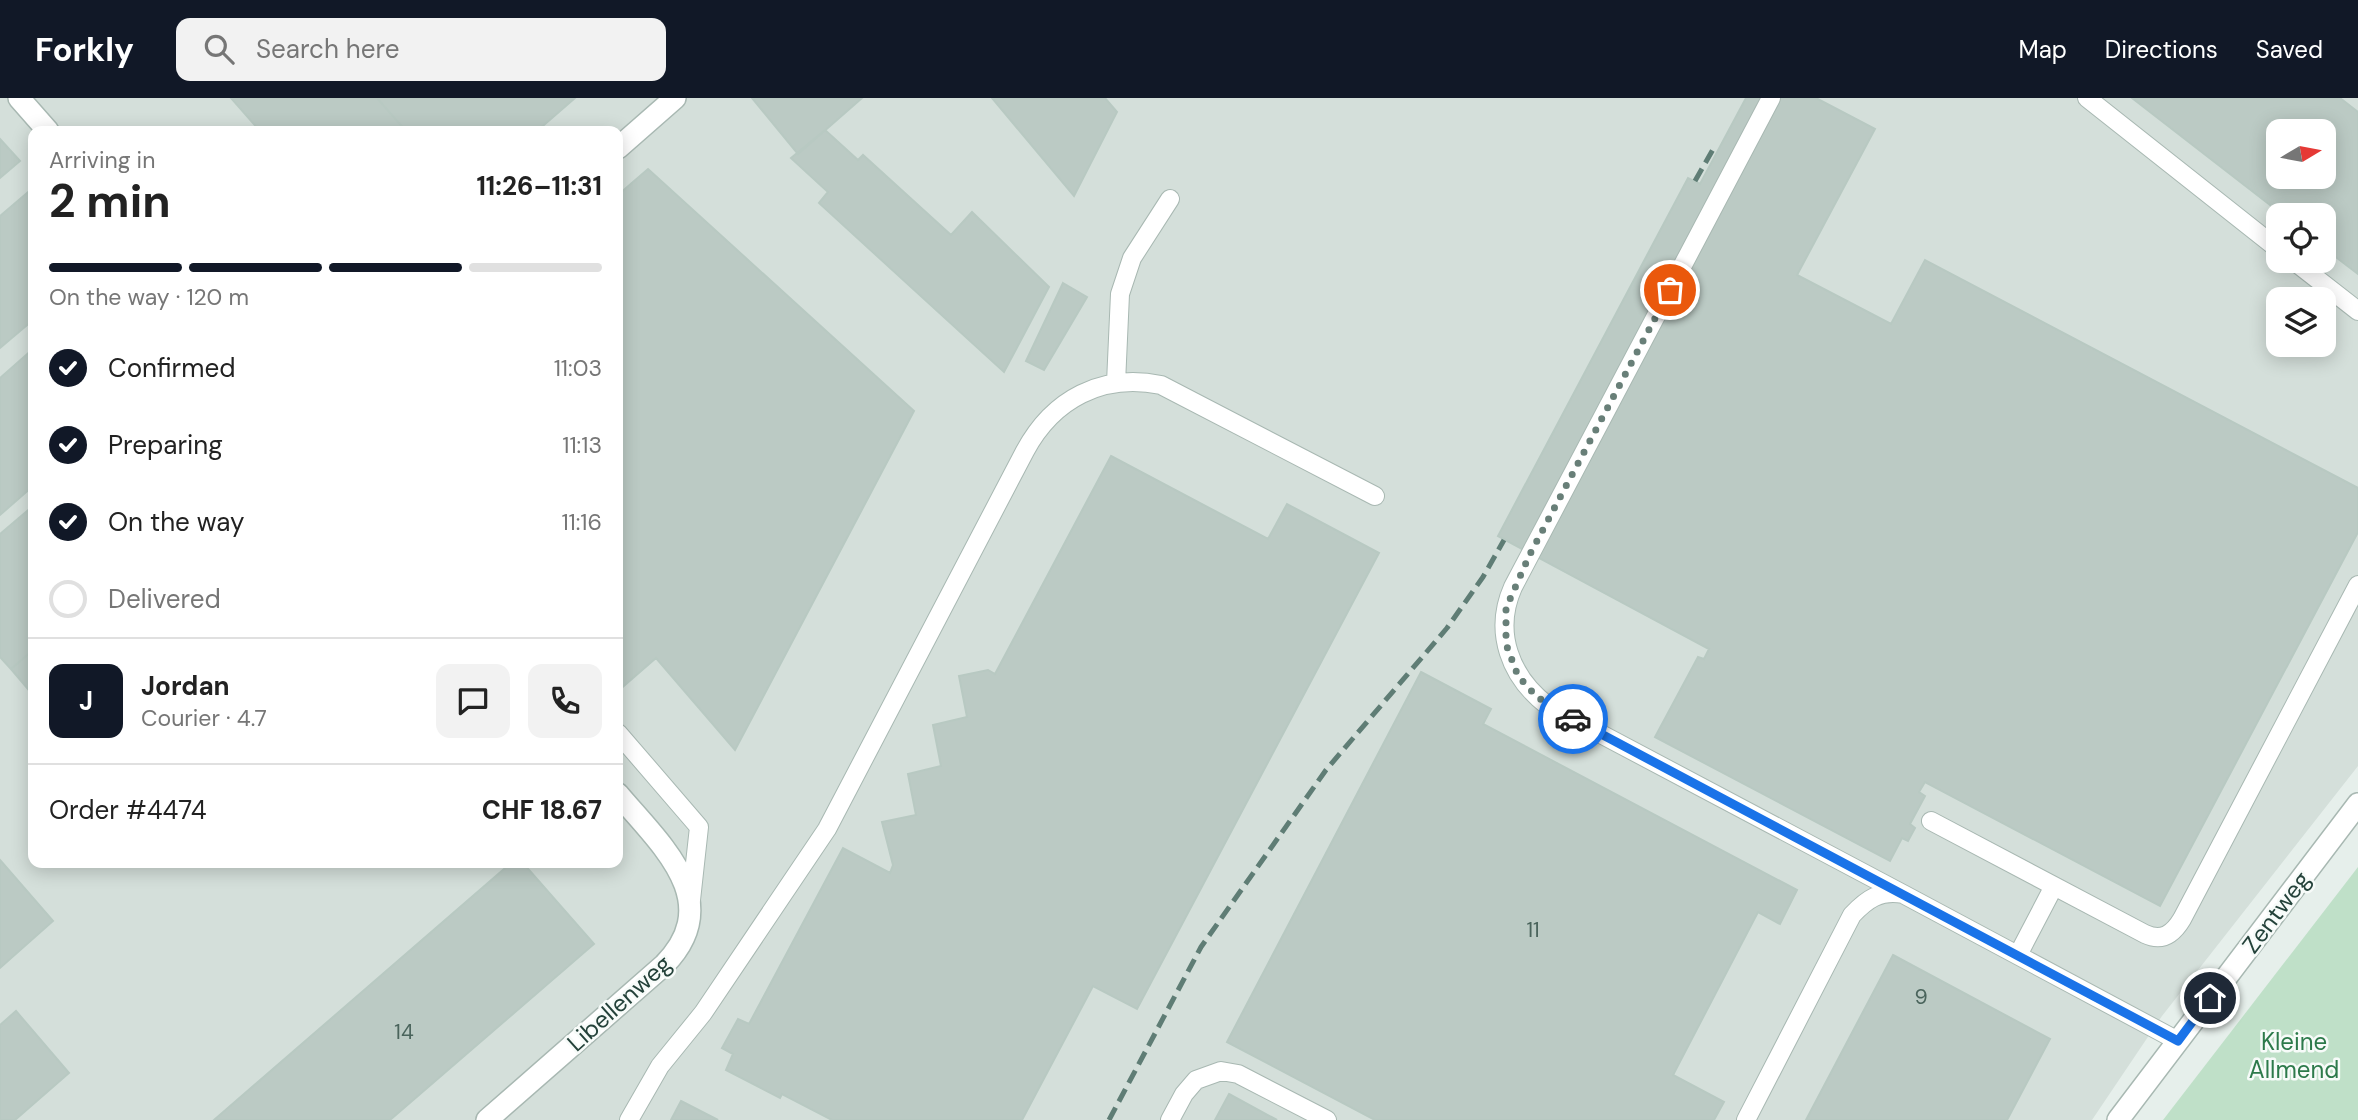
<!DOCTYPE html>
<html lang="en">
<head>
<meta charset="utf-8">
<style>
  :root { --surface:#fff; --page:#f2f2f2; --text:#222; --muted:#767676; --line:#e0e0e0; --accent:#111827 }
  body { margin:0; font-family:"DM Sans",sans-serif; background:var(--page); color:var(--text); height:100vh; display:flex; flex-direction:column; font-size:26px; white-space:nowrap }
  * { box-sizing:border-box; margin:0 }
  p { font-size:23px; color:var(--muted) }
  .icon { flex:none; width:38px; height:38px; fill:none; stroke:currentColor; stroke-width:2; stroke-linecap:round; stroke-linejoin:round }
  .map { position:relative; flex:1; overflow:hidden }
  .panel { position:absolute; left:28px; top:28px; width:595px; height:742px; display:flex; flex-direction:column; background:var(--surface); border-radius:14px; box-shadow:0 4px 18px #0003 }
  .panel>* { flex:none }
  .needle { width:46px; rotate:80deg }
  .buttons { position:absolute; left:2266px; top:21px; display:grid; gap:14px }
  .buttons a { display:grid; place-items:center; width:70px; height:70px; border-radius:14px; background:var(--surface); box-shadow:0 4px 18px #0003; font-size:35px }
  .pin { position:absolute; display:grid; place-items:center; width:60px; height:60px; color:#fff; margin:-30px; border:4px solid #fff; border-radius:50%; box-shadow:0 2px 7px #0007 }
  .courier { position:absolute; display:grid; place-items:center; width:70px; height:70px; margin:-35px; border:5px solid #1a73e8; border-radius:50%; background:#fff; color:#222; box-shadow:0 2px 9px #0007 }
  .headline em { font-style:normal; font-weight:700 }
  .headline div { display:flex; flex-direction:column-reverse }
  .headline { display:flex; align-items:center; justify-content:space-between; height:119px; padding:0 21px }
  h1 { font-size:46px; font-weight:700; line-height:52px }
  .bar { display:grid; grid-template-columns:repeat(4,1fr); gap:10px 7px; align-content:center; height:84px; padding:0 21px }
  .bar i { height:9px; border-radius:5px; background:var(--line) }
  .bar .active { background:var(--accent) }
  .bar p { grid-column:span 4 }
  .line { display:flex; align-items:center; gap:18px; padding:0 21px; border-top:2px solid var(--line) }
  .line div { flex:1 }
  .round { display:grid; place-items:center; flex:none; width:74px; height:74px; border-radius:14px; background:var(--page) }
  ol { padding:0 21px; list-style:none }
  li { display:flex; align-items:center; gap:21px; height:77px }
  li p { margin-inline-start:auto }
  li .icon { padding:7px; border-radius:50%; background:var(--accent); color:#fff; stroke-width:4 }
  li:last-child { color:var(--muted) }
  li i { width:38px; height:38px; border:4px solid var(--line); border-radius:50% }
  header { display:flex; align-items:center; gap:42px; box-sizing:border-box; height:98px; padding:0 35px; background:var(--accent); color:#fff }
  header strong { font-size:33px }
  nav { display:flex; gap:38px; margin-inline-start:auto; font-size:24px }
  .search { width:490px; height:63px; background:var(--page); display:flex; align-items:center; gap:18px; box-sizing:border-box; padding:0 24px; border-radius:14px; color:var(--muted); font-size:26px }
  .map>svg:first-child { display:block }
  .built { fill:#d4dfda; fill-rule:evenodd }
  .green { fill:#bfe0c8 }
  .building { fill:#bbcac4; stroke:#b8c9c2; stroke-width:2; fill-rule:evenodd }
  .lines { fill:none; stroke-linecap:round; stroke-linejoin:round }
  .service-casing { stroke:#a8b8b2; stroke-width:20 }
  .minor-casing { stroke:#a8b8b2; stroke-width:24 }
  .service { stroke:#fff; stroke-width:18 }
  .minor { stroke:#fff; stroke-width:21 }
  .rail { stroke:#5f7d75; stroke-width:5; stroke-dasharray:14 7; stroke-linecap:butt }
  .done { stroke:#687f78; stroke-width:7; stroke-dasharray:0 12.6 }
  .route { stroke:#1a73e8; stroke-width:9 }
  .labels { text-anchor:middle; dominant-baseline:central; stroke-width:5; stroke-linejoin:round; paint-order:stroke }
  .number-label { font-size:21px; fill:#4a645c }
  .street-label { font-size:24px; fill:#24423a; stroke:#f7fbf9 }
  .park-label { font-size:24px; fill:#2d7a4b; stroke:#f7fbf9 }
</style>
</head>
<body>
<header>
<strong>Forkly</strong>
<div class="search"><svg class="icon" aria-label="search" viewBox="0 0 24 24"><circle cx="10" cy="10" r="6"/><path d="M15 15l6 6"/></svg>Search here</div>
<nav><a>Map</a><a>Directions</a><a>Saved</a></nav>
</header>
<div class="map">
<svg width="2358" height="1022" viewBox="0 0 2358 1022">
  <rect width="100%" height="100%" fill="#e6efeb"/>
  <path class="built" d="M0,0H2358V668L2162,918L2092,1022H0ZM33,33H618V765H33ZM2278,33H2324V79H2278ZM2278,117H2324V163H2278ZM2278,201H2324V247H2278Z"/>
  <path class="green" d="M2358,769V1022H2163Z"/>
  <path class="building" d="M231,0H377L406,33H260Z
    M377,0H575L537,33H406Z
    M752,0H862L798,56Z
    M992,0H1105L1117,14L1074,98Z
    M1746,0H1816L1875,31L1797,177L1891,226L1925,162L2358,390V434L2160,808L1925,684L1919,694L1925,698L1910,726L1915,730L1908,743L1902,740L1890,763L1655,639L1698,559L1704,561L1709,551L1498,438L1688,80L1700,86Z
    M2132,0H2340L2358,14V176L2324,150V117H2283ZM2278,33H2324V79H2278Z
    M825,32L858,62L863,57L951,137L972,114L1049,189L1004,274L819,105L828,94L791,60Z
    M0,41L20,63L0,80Z
    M648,71L914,313L735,652L656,560L618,593V97Z
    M33,90V222L0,250V118Z
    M1063,185L1087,199L1044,272L1026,263Z
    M33,251V388L0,417V280Z
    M1111,358L1268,441L1287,406L1379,455L1137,911L1093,888L1022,1022H832L782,996L780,1000L726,972L733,956L722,950L738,921L749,926L843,750L890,775L893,767L882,724L916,717L908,676L941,668L933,627L967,619L959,578L988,572L995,576Z
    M33,408V552L11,571L0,559V436Z
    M33,552V597L11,571Z
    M1421,574L1491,611L1483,626L1797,792L1780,826L1758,814L1673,977L1724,1004L1714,1022H1375L1227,944Z
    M0,762L53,823L0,870Z
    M511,765H523L594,846L390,1022H214Z
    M1893,857L2050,941L2007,1022H1806Z
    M16,913L69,975L15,1022H0V927Z
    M1229,996L1277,1022H1215Z
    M681,1003L718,1022H671Z"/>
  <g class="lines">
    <g class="service-casing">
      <path id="service" d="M1771,0L1513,489C1493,534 1510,579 1548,608L1903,796
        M2087,0L2278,151
        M2294,163L2358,213
        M1116,285L1120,196L1132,160L1170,101
        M618,635L699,729L691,802
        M1931,723L2145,836C2162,844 2173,836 2182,821L2358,487
        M2018,857L2054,788
        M629,1022L660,968L703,915L827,731L1025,353C1053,301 1102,275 1161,287L1375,398
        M1170,1022L1184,996L1196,982L1221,973L1238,976L1327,1022
        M1746,1022L1852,817C1867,801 1880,792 1903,796L2178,943"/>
    </g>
    <g class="minor-casing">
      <path id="minor" d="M19,0L48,33
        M618,50L675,0
        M487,1022L664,867C727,803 660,746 618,696
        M2118,1022L2358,706"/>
    </g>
    <use href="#service" class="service"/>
    <use href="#minor" class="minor"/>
    <path class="rail" d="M1695,83L1715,48
      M1109,1022L1201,849L1326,672L1447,530L1483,479L1504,442"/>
  </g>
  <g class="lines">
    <path class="done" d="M1573,621L1537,599L1518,578L1506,546V510L1530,456L1670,192"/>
    <path class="route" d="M1573,621L2178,943L2210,900"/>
  </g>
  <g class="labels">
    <g class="number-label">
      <text x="1533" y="832">11</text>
      <text x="1921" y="899">9</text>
      <text x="404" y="934">14</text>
    </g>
    <g class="street-label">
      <text transform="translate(2276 814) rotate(-53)">Zentweg</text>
      <text transform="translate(619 905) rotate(-42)">Libellenweg</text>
    </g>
    <g class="park-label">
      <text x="2294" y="943">Kleine<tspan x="2294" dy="28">Allmend</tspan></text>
    </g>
  </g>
</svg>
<div class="buttons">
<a><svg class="needle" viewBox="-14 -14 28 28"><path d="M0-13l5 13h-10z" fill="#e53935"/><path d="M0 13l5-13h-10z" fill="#767676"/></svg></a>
<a><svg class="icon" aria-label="locate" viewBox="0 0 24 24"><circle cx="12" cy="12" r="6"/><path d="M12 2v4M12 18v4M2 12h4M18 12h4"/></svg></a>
<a><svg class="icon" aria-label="layers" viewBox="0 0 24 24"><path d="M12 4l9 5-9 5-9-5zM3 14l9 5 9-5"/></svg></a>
</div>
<div class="pin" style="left:1670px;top:192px;background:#ea580c"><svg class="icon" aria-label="bag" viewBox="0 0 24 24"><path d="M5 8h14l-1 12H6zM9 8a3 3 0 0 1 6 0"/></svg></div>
<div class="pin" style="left:2210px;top:900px;background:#1f2937"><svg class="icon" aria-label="home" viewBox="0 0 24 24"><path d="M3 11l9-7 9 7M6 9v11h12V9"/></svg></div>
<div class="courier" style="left:1573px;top:621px"><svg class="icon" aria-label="car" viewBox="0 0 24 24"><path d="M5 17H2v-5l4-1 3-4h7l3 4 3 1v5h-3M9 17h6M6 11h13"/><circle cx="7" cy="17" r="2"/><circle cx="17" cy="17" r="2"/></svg></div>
<section class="panel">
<div class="headline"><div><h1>2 min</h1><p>Arriving in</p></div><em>11:26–11:31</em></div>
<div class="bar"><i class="active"></i><i class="active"></i><i class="active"></i><i></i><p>On the way · 120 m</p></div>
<ol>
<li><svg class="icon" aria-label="check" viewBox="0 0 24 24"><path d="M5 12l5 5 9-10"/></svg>Confirmed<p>11:03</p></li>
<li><svg class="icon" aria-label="check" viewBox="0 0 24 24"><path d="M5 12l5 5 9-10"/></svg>Preparing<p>11:13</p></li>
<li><svg class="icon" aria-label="check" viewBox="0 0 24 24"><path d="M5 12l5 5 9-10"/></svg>On the way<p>11:16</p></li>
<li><i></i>Delivered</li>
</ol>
<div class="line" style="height:126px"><b class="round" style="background:var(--accent);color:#fff">J</b><div><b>Jordan</b><p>Courier · 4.7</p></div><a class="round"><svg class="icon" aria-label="chat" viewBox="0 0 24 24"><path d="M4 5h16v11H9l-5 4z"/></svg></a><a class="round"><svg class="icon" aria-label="phone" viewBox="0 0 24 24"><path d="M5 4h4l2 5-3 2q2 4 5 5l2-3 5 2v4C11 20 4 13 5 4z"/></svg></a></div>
<div class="line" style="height:91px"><div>Order #4474</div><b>CHF 18.67</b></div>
</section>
</div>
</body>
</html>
